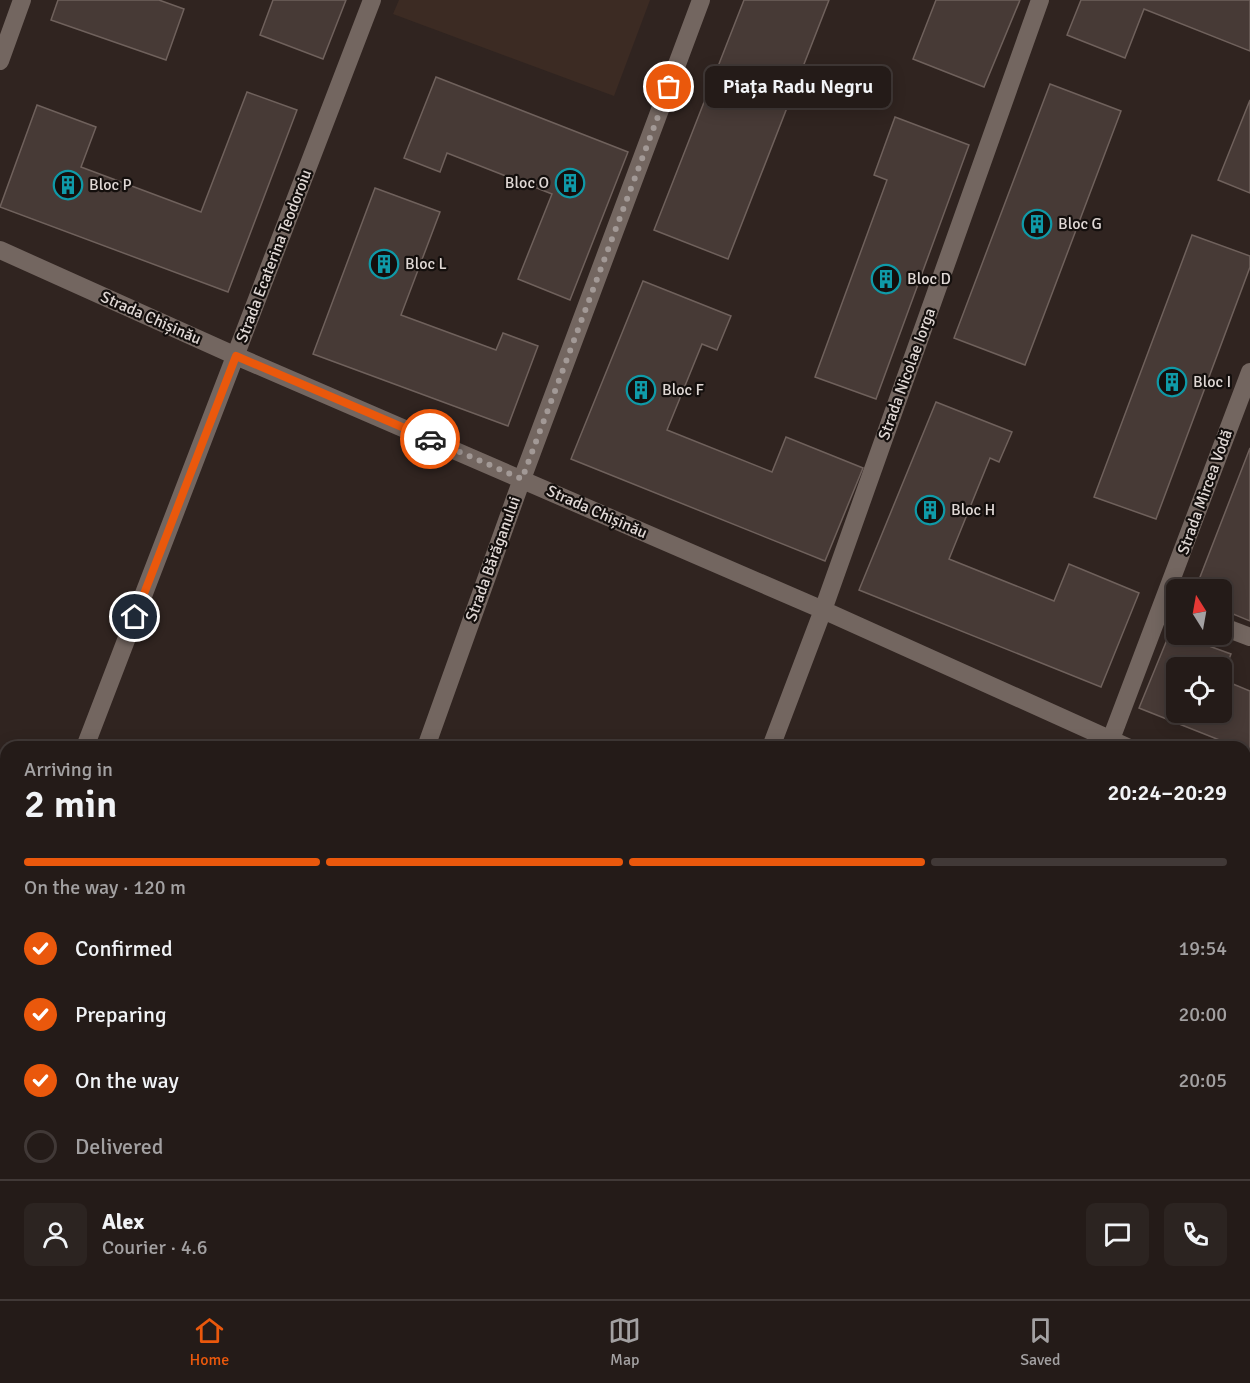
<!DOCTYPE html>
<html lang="en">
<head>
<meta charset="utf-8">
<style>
  :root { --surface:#241b18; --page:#2c2421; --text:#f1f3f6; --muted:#a3a1a2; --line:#413937; --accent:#ea580c }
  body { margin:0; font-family:Signika,sans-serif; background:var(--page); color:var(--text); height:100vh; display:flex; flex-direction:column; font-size:22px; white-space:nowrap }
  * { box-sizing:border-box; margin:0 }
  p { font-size:20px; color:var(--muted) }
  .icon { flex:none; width:33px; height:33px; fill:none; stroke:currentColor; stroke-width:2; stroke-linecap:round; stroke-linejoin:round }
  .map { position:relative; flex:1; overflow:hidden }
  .panel { position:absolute; left:0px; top:741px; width:1251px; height:558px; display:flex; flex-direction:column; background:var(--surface); border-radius:18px 18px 0 0; box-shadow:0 3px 15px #0003,0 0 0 2px var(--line) }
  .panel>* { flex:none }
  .needle { width:39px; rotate:349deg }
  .controls { position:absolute; left:1166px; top:579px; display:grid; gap:12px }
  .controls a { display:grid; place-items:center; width:66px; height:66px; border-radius:9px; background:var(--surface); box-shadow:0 3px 15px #0003,0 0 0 2px var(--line); font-size:30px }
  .pin { position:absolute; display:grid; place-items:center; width:51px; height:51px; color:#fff; margin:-26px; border:3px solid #fff; border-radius:50%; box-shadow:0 2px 6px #0007 }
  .courier { position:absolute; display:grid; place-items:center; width:60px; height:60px; margin:-30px; border:4px solid #ea580c; border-radius:50%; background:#fff; color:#222; box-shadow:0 2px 8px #0007 }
  .bubble { position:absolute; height:42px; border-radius:9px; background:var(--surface); box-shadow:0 3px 15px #0003,0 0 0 2px var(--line); font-size:20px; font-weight:600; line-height:42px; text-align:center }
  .head em { font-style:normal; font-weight:600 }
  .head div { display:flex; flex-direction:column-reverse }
  .head { display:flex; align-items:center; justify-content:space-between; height:102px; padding:0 24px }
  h1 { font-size:39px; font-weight:600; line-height:45px }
  .bar { display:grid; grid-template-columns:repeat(4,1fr); gap:9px 6px; align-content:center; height:72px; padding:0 24px }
  .bar i { height:8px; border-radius:4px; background:var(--line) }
  .bar .active { background:var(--accent) }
  .bar p { grid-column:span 4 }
  .line { display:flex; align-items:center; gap:15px; padding:0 24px; border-top:2px solid var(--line) }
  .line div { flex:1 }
  .round { display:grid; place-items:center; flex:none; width:63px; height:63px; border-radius:9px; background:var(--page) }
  ol { padding:0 24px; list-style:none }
  li { display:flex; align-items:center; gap:18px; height:66px }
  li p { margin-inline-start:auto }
  li .icon { padding:6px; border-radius:50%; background:var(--accent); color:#fff; stroke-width:4 }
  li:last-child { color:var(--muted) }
  li i { width:33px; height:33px; border:3px solid var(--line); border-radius:50% }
  .tabs { display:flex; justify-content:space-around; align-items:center; height:84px; border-top:2px solid var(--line); background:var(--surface); font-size:16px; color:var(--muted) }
  .tabs a { display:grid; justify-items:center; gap:3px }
  .tabs .active { color:var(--accent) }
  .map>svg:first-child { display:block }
  .built { fill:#3c2b23 }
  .building { fill:#473a36; stroke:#6f615c; stroke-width:1.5; fill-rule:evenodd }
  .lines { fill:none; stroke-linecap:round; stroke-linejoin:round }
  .minor { stroke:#736660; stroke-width:18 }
  .done { stroke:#a29996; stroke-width:6; stroke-dasharray:0 10.8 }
  .route { stroke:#ea580c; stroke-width:8 }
  .labels { text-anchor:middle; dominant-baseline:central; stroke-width:4.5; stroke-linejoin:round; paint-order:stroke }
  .poi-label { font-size:16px; fill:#e0d8d5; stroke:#140f0d; text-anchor:start }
  .street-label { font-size:16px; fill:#e0d8d5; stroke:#140f0d }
</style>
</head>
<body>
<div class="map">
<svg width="1250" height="1299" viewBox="0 0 1250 1299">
  <rect width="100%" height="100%" fill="#302420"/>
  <path class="built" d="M399,0H650L614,96L393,14Z"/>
  <path class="building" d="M58,0H159L184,9L166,60L51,20Z
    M273,0H346L323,59L260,35Z
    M744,0H829L728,259L654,230Z
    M936,0H1020L984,87L913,59Z
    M1081,0H1250V51L1144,9L1125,58L1067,35Z
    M436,77L628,152L570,300L518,279L552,194L447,153L440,172L404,158Z
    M1050,84L1121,111L1025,365L954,338Z
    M247,92L297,110L228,292L0,207L37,105L96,127L81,167L201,212Z
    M1250,100V193L1218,180Z
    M895,117L969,145L876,399L815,377L887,180L874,175Z
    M375,188L440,212L401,315L496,350L503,333L538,346L508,426L313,354Z
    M1192,235L1250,256V267L1156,519L1094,497Z
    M643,281L731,316L717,350L702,344L667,430L772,472L786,437L863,468L825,561L571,459Z
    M936,402L1012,432L999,462L990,458L949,559L1054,601L1069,564L1139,593L1101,687L859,590Z
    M1250,448V621L1221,609V590H1195Z
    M1171,630L1176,634L1231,654L1221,679L1250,691V752L1245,750V747H1237L1139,708ZM1176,668H1221V712H1176Z"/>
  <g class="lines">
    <path class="minor" d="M0,61L22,0
      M0,250L236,356L823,610L1127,747
      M1221,626L1250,637
      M85,747L372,0
      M426,747L522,479L701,0
      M771,747L823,610L1040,0
      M1108,747L1250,372
      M1245,798L1250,800
      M0,968L6,952
      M0,1072L6,1075
      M497,1293L511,1299
      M223,1299L225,1293
      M563,1299L565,1293
      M906,1299L908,1293"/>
  </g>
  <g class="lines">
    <path class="done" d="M430,439L522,479L669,87"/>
    <path class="route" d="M135,617L236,356L430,439"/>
  </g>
  <defs>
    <g id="building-ring" transform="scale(1.5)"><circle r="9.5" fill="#140f0d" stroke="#0f9aa8" stroke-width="1.5"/><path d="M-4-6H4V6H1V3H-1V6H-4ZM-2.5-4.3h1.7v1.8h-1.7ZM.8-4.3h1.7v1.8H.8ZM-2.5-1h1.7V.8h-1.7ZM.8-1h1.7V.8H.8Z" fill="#0f9aa8"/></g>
  </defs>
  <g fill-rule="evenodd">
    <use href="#building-ring" x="570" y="183"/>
    <use href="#building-ring" x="68" y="185"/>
    <use href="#building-ring" x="1037" y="224"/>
    <use href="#building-ring" x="384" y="264"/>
    <use href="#building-ring" x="886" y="279"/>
    <use href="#building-ring" x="1172" y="382"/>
    <use href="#building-ring" x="641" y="390"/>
    <use href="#building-ring" x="930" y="510"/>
  </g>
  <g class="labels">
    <g class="poi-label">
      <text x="549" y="183" text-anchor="end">Bloc O</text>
      <text x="89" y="185">Bloc P</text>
      <text x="1058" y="224">Bloc G</text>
      <text x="405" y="264">Bloc L</text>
      <text x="907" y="279">Bloc D</text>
      <text x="1193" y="382">Bloc I</text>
      <text x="662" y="390">Bloc F</text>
      <text x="951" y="510">Bloc H</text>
    </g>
    <g class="street-label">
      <text transform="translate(274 256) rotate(-69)">Strada Ecaterina Teodoroiu</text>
      <text transform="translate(151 318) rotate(24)">Strada Chișinău</text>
      <text transform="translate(907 374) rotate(-70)">Strada Nicolae Iorga</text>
      <text transform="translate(1205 492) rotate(-70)">Strada Mircea Vodă</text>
      <text transform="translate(597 512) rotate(24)">Strada Chișinău</text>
      <text transform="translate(493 559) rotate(-70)">Strada Bărăganului</text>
    </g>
  </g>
</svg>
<div class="controls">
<a><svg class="needle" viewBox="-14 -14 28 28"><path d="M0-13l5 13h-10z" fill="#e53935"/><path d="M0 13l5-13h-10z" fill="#a3a1a2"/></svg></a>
<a><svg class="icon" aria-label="locate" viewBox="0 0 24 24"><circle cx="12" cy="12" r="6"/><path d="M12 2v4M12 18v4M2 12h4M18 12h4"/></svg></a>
</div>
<div class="pin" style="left:669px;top:87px;background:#ea580c"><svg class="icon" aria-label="bag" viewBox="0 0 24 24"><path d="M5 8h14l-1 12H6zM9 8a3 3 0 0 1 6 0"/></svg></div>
<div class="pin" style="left:135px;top:617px;background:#1f2937"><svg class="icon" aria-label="home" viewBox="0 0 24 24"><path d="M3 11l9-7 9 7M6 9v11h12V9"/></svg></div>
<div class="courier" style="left:430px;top:439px"><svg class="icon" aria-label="car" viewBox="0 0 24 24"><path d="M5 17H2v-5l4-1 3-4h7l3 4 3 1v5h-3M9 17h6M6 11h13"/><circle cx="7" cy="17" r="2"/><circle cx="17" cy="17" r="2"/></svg></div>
<div class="bubble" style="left:705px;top:66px;width:186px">Piața Radu Negru</div>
<section class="panel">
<div class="head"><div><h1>2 min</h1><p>Arriving in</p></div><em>20:24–20:29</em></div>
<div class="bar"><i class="active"></i><i class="active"></i><i class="active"></i><i></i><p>On the way · 120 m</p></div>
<ol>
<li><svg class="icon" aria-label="check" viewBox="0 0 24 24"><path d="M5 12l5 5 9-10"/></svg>Confirmed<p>19:54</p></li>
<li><svg class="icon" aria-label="check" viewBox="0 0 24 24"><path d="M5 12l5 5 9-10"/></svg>Preparing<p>20:00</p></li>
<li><svg class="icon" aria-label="check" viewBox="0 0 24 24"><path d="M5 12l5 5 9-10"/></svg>On the way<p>20:05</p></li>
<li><i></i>Delivered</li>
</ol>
<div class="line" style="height:108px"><a class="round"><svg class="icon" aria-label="person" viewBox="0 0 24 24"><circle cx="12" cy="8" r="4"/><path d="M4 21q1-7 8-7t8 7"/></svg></a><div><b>Alex</b><p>Courier · 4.6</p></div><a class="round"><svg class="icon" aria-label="chat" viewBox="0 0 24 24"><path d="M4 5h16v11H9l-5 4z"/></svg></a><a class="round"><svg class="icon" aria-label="phone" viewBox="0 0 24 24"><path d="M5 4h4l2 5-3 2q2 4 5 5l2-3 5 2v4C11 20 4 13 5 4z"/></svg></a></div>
</section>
</div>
<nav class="tabs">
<a class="active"><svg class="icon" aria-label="home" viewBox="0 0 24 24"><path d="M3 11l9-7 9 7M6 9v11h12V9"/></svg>Home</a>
<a><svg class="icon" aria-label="map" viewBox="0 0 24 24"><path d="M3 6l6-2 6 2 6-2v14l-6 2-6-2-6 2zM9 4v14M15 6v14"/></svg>Map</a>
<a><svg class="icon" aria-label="saved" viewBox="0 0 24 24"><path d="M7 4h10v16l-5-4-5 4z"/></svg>Saved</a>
</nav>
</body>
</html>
